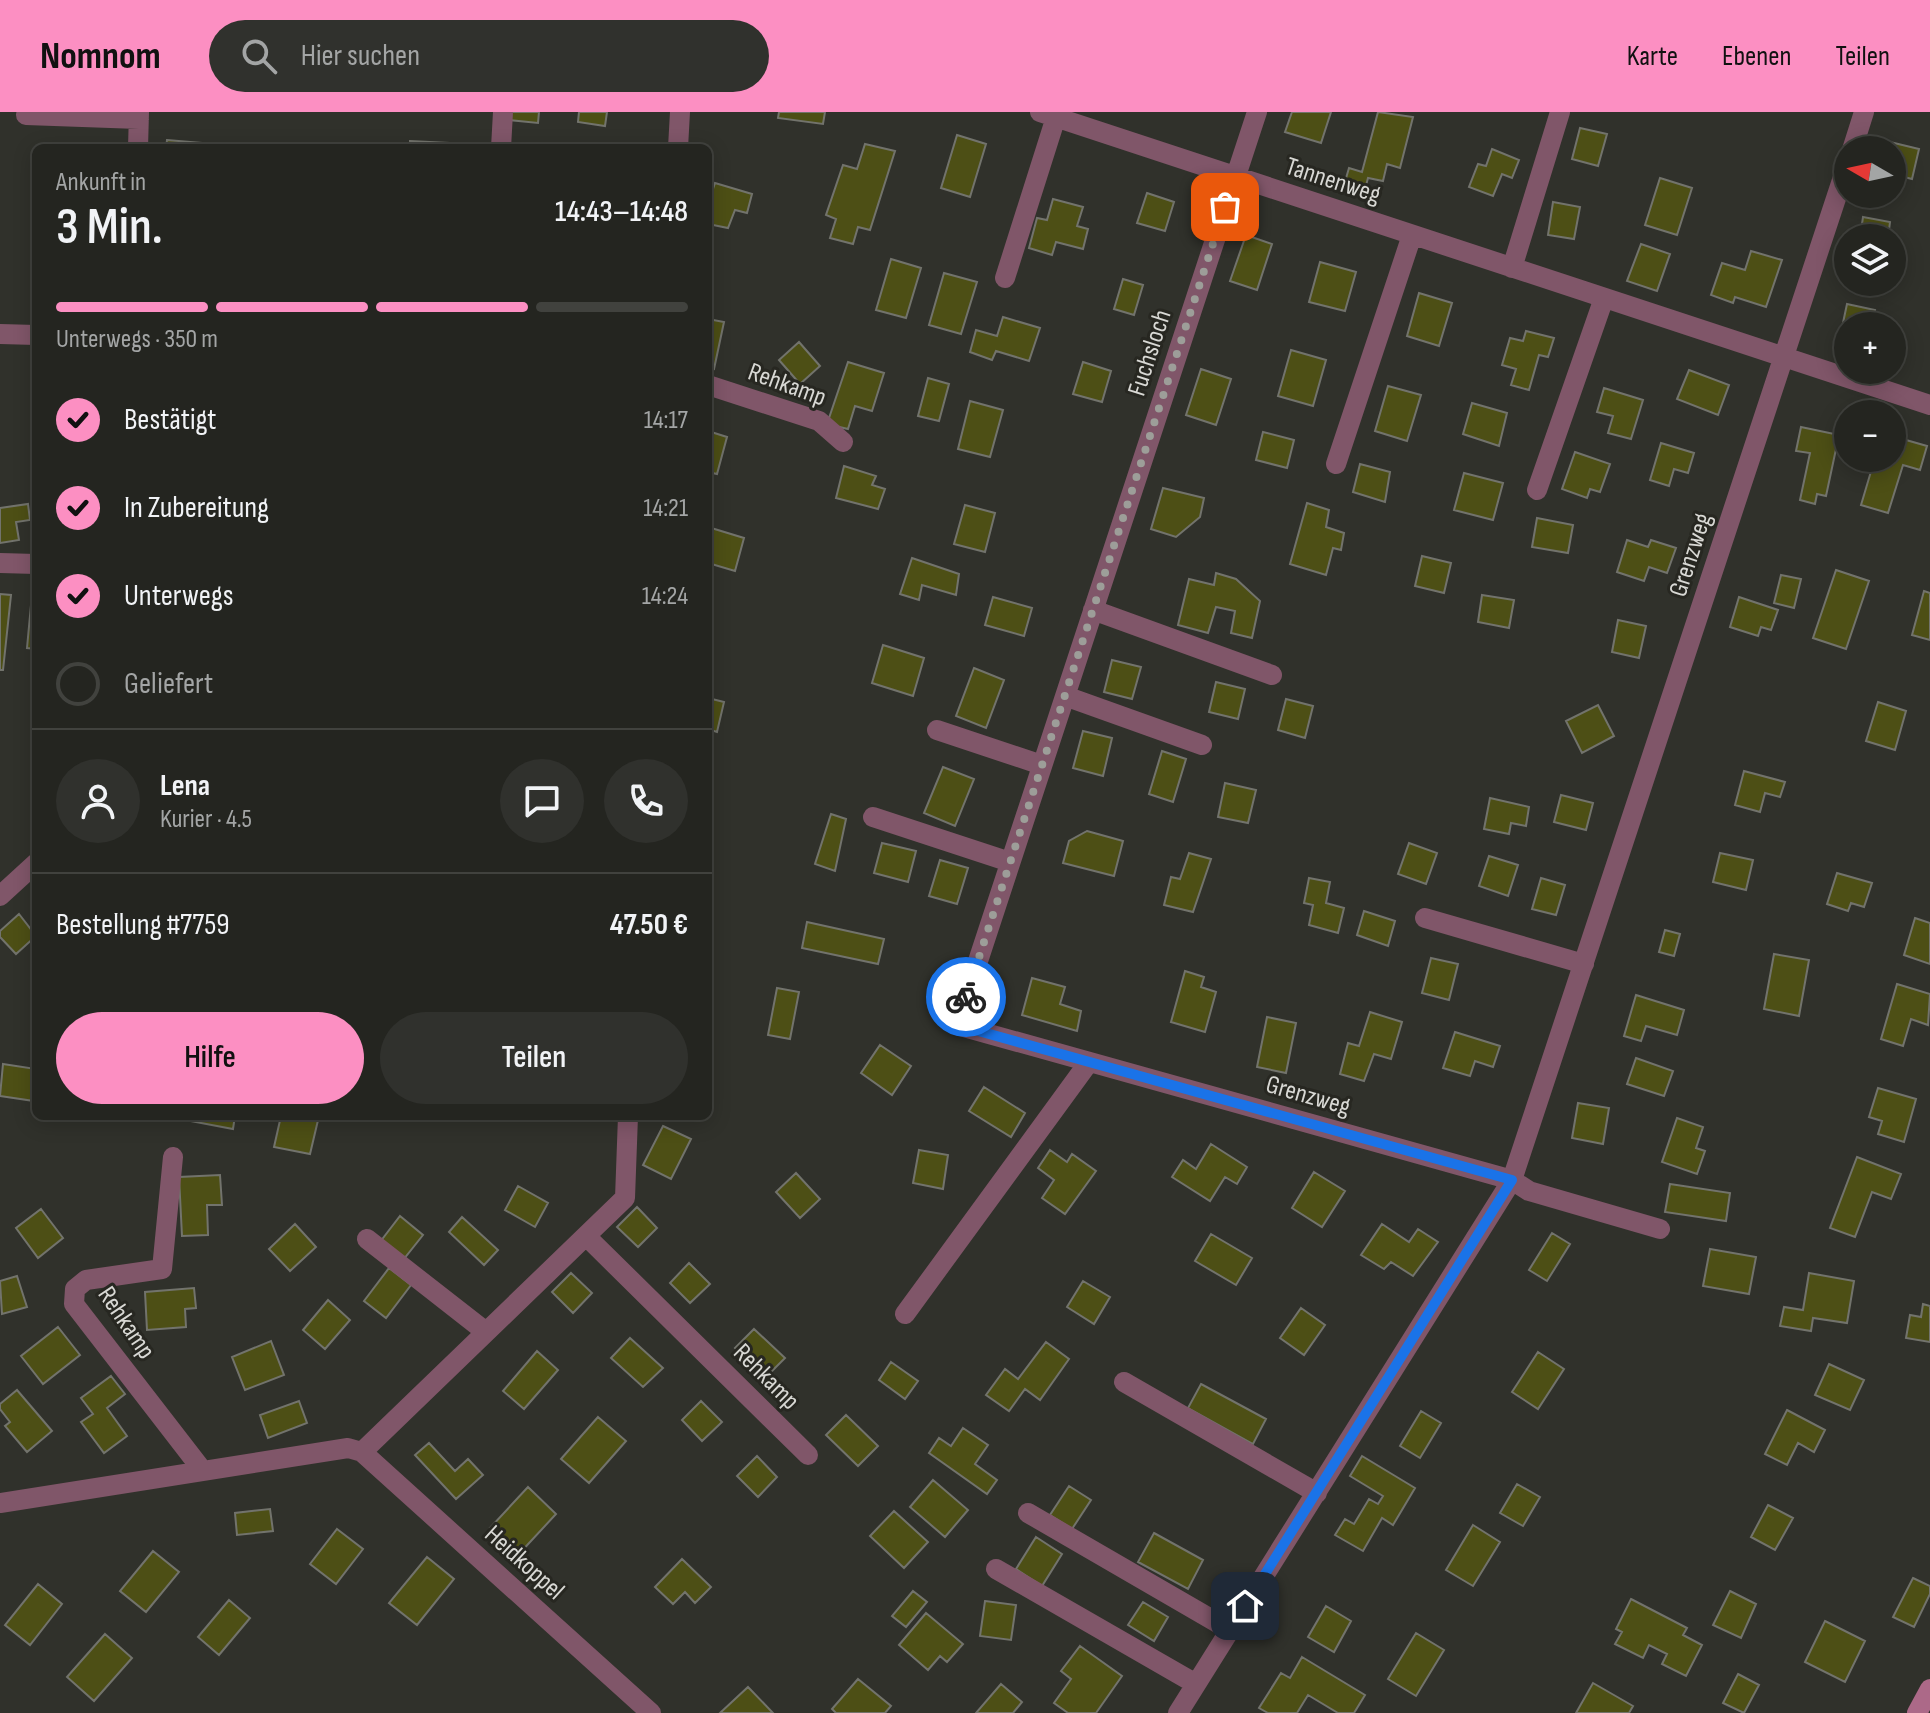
<!DOCTYPE html>
<html lang="de">
<head>
<meta charset="utf-8">
<style>
  :root { --surface:#242520; --page:#30312d; --text:#f1f3f6; --muted:#a3a5a5; --line:#41423e; --accent:#fc8fc2 }
  body { margin:0; font-family:"Sofia Sans Condensed",sans-serif; background:var(--page); color:var(--text); height:100vh; display:flex; flex-direction:column; font-size:30px; white-space:nowrap }
  * { box-sizing:border-box; margin:0 }
  p { font-size:26px; color:var(--muted) }
  .icon { flex:none; width:44px; height:44px; fill:none; stroke:currentColor; stroke-width:2; stroke-linecap:round; stroke-linejoin:round }
  .map { position:relative; flex:1; overflow:hidden }
  .drawer { position:absolute; left:32px; top:32px; width:680px; height:976px; display:flex; flex-direction:column; background:var(--surface); border-radius:12px; box-shadow:0 4px 20px #0003,0 0 0 2px var(--line) }
  .drawer>* { flex:none }
  .needle { width:52px; rotate:279deg }
  .fabs { position:absolute; left:1834px; top:24px; display:grid; gap:16px }
  .fabs a { display:grid; place-items:center; width:72px; height:72px; border-radius:50%; background:var(--surface); box-shadow:0 4px 20px #0003,0 0 0 2px var(--line); font-size:40px }
  .pin { position:absolute; display:grid; place-items:center; width:68px; height:68px; color:#fff; margin:-34px; border-radius:16px; box-shadow:0 4px 12px #0006 }
  .courier { position:absolute; display:grid; place-items:center; width:80px; height:80px; margin:-40px; border:6px solid #1a73e8; border-radius:50%; background:#fff; color:#222; box-shadow:0 2px 10px #0007 }
  .summary em { font-style:normal; font-weight:600 }
  .summary div { display:flex; flex-direction:column-reverse }
  .summary { display:flex; align-items:center; justify-content:space-between; height:136px; padding:0 24px }
  h1 { font-size:52px; font-weight:600; line-height:60px }
  .bar { display:grid; grid-template-columns:repeat(4,1fr); gap:12px 8px; align-content:center; height:96px; padding:0 24px }
  .bar i { height:10px; border-radius:6px; background:var(--line) }
  .bar .on { background:var(--accent) }
  .bar p { grid-column:span 4 }
  .line { display:flex; align-items:center; gap:20px; padding:0 24px; border-top:2px solid var(--line) }
  .line div { flex:1 }
  .round { display:grid; place-items:center; flex:none; width:84px; height:84px; border-radius:42px; background:var(--page) }
  ol { padding:0 24px; list-style:none }
  li { display:flex; align-items:center; gap:24px; height:88px }
  li p { margin-inline-start:auto }
  li .icon { padding:8px; border-radius:50%; background:var(--accent); color:#111; stroke-width:4 }
  li:last-child { color:var(--muted) }
  li i { width:44px; height:44px; border:4px solid var(--line); border-radius:50% }
  .action { display:flex; gap:16px; margin-top:auto; padding:16px 24px }
  .action a { flex:1; height:92px; border-radius:48px; background:var(--accent); color:#111; font-size:32px; font-weight:600; line-height:92px; text-align:center }
  .action a+a { background:var(--page); color:var(--text) }
  header { display:flex; align-items:center; gap:48px; box-sizing:border-box; height:112px; padding:0 40px; background:var(--accent); color:#111 }
  header strong { font-size:38px }
  nav { display:flex; gap:44px; margin-inline-start:auto; font-size:28px }
  .search { width:560px; height:72px; background:var(--page); display:flex; align-items:center; gap:20px; box-sizing:border-box; padding:0 28px; border-radius:44px; color:var(--muted); font-size:30px }
  .map>svg:first-child { display:block }
  .building { fill:#4d4f15; stroke:#72736c; stroke-width:2 }
  .lines { fill:none; stroke-linecap:round; stroke-linejoin:round }
  .street { stroke:#805669; stroke-width:20 }
  .secondary { stroke:#ac6988; stroke-width:20 }
  .done { stroke:#9d9e99; stroke-width:8; stroke-dasharray:0 14.4 }
  .route { stroke:#1a73e8; stroke-width:10 }
  .labels { text-anchor:middle; dominant-baseline:central; stroke-width:6; stroke-linejoin:round; paint-order:stroke }
  .street-label { font-size:26px; fill:#d8d8d4; stroke:#272721 }
</style>
</head>
<body>
<header>
<strong>Nomnom</strong>
<div class="search"><svg class="icon" aria-label="search" viewBox="0 0 24 24"><circle cx="10" cy="10" r="6"/><path d="M15 15l6 6"/></svg>Hier suchen</div>
<nav><a>Karte</a><a>Ebenen</a><a>Teilen</a></nav>
</header>
<div class="map">
<svg width="1930" height="1601" viewBox="0 0 1930 1601">
  <rect width="100%" height="100%" fill="#30312b"/>
  <path class="building" d="M510,0H539L538,11L509,8Z
    M579,0H607L605,14L578,10Z
    M779,0H825L823,12L778,6Z
    M1292,0H1331L1321,31L1285,20Z
    M1378,0L1413,5L1400,56L1387,52L1383,69L1368,66L1363,85L1342,80L1349,56L1362,60Z
    M1580,16L1607,22L1598,54L1572,47Z
    M957,23L986,32L970,85L941,76Z
    M167,28L213,32V36H166Z
    M410,29L449,31V36H410Z
    M1890,30L1919,37L1912,67L1892,62Z
    M865,32L895,39L870,118L858,115L853,132L830,126L836,107L826,103L843,53L857,57Z
    M1492,37L1519,48L1512,66L1502,62L1493,84L1469,75L1478,52L1486,54Z
    M1660,66L1692,76L1677,123L1645,113Z
    M715,71L752,82L747,101L735,98L728,116L708,112V92Z
    M1147,81L1174,90L1165,119L1137,111Z
    M1053,87L1083,95L1077,114L1088,117L1083,137L1056,130L1052,143L1029,136L1037,106L1047,108Z
    M1553,90L1580,95L1574,127L1548,123Z
    M1863,105L1890,110L1888,126H1860Z
    M1246,123L1272,132L1257,178L1230,169Z
    M1641,132L1670,142L1657,179L1627,169Z
    M1751,139L1782,148L1766,195L1735,185L1733,191L1711,183L1722,151L1745,158Z
    M891,147L921,156L906,206L876,198Z
    M1320,150L1356,160L1345,199L1309,190Z
    M944,161L977,170L961,222L929,213Z
    M1123,167L1143,173L1134,203L1114,197Z
    M1419,181L1452,191L1439,234L1407,224Z
    M1847,192L1875,198L1872,214H1848V226L1840,225Z
    M1003,205L1040,216L1029,249L996,239L992,248L970,240L976,218L997,224Z
    M708,207L724,210L714,257L708,256Z
    M1526,219L1554,226L1548,245L1539,243L1529,278L1511,273L1516,257L1502,253L1510,226L1523,229Z
    M799,230L820,254L800,272L779,248Z
    M1291,238L1326,248L1313,294L1278,284Z
    M848,250L884,261L872,299L855,294L848,317L827,312Z
    M1083,250L1111,259L1102,290L1073,282Z
    M1201,257L1231,267L1216,313L1186,303Z
    M1689,258L1729,273L1718,303L1677,287Z
    M928,266L949,272L939,309L918,304Z
    M1388,274L1421,283L1407,329L1375,319Z
    M1604,276L1643,288L1631,327L1608,321L1613,304L1597,300Z
    M970,289L1003,298L990,345L958,337Z
    M1472,291L1507,301L1499,334L1463,322Z
    M1801,315L1839,323L1826,384L1817,382L1815,392L1800,388L1810,341L1796,339Z
    M708,319L727,325L717,362L708,360Z
    M1263,320L1294,328L1287,356L1256,348Z
    M1892,324L1927,334L1920,358L1903,353L1888,401L1861,393L1875,346H1892Z
    M1661,331L1694,341L1688,361L1674,357L1669,374L1650,368Z
    M1575,340L1610,352L1600,380L1590,377L1587,386L1562,377Z
    M1360,352L1390,360L1385,390L1353,380Z
    M844,354L876,364L872,373L885,377L878,397L836,386Z
    M1464,361L1503,371L1493,408L1454,398Z
    M1163,376L1204,386L1200,405L1176,425L1151,417Z
    M1307,391L1329,398L1326,415L1344,421L1341,438L1333,436L1326,463L1290,452Z
    M28,392L30,408L16,410L19,428L0,431V396Z
    M965,393L995,401L985,440L954,432Z
    M1537,406L1573,413L1568,441L1532,435Z
    M708,415L744,426L735,459L708,451Z
    M1627,428L1648,435L1651,428L1676,436L1667,461L1649,455L1644,469L1617,460Z
    M1422,444L1451,451L1444,481L1415,474Z
    M912,446L959,462L956,483L922,473L919,488L900,482Z
    M1836,458L1869,469L1846,537L1813,526Z
    M1216,461L1236,467L1260,489L1252,526L1231,521L1235,499L1216,495L1208,521L1178,513L1189,467L1214,473Z
    M1781,463L1801,467L1794,496L1774,491Z
    M1924,479L1930,481V528L1912,523Z
    M0,482L11,483L3,558H0Z
    M1482,483L1514,488L1509,516L1478,510Z
    M993,485L1032,496L1024,524L985,513Z
    M1739,485L1778,498L1771,518L1761,515L1758,524L1730,515Z
    M31,493H36V537L27,536Z
    M1618,508L1646,514L1639,546L1612,540Z
    M883,533L924,546L913,584L872,571Z
    M1112,548L1141,555L1132,587L1104,580Z
    M974,556L1004,568L986,616L956,604Z
    M1216,570L1245,577L1238,607L1209,600Z
    M708,586L724,590L717,620L708,617Z
    M1286,587L1313,594L1305,626L1278,618Z
    M1878,590L1906,599L1895,638L1866,629Z
    M1598,593L1614,624L1582,641L1566,609Z
    M1083,619L1112,626L1103,664L1073,656Z
    M1162,639L1186,647L1173,690L1149,682Z
    M943,655L974,667L955,714L924,701Z
    M1744,659L1785,670L1780,685L1765,681L1760,700L1735,693Z
    M1225,671L1256,678L1248,711L1218,705Z
    M1561,683L1593,691L1586,718L1554,710Z
    M1490,686L1529,695L1526,714L1511,711L1509,722L1484,717Z
    M831,702L846,707L835,759L815,752Z
    M1087,719L1123,729L1114,764L1063,751L1069,729Z
    M882,731L916,739L908,770L874,761Z
    M1409,731L1437,741L1426,772L1398,762Z
    M1189,741L1211,747L1193,800L1164,793L1171,765L1180,767Z
    M1720,741L1753,748L1746,778L1713,770Z
    M1489,744L1518,753L1508,784L1479,774Z
    M940,748L968,756L957,792L929,784Z
    M1837,761L1872,771L1864,795L1851,791L1848,799L1827,792Z
    M1309,766L1330,770L1326,791L1344,796L1338,821L1309,813L1313,793L1304,791Z
    M1541,766L1565,773L1556,803L1532,797Z
    M1364,799L1395,809L1388,834L1357,823Z
    M19,802L36,824L16,842L0,825V819Z
    M1915,806L1930,811V852L1904,843Z
    M807,810L884,827L878,852L802,836Z
    M1665,818L1680,822L1674,844L1659,840Z
    M1774,842L1809,848L1799,904L1764,897Z
    M1431,846L1458,852L1449,888L1422,881Z
    M1185,859L1204,865L1201,875L1216,880L1205,920L1171,910Z
    M1032,866L1065,875L1060,892L1081,899L1077,919L1022,903Z
    M1897,872L1930,882L1928,913L1911,907L1903,934L1881,927Z
    M777,876L799,880L790,927L768,923Z
    M1636,883L1684,898L1677,923L1646,914L1641,929L1624,924Z
    M1370,900L1402,910L1391,947L1374,942L1364,969L1340,962L1348,931L1359,934Z
    M1267,905L1296,911L1286,961L1257,955Z
    M1455,920L1500,934L1493,955L1475,949L1470,964L1443,956Z
    M880,933L911,954L892,983L861,961Z
    M1636,946L1673,959L1664,984L1627,972Z
    M3,952L36,957L34,989L0,984Z
    M984,975L1025,1001L1011,1025L969,999Z
    M1878,976L1916,987L1904,1030L1878,1022L1882,1009L1869,1005Z
    M1578,991L1609,996L1603,1032L1572,1026Z
    M185,1004H235L233,1017L185,1008Z
    M281,1004H319L310,1042L274,1035Z
    M1677,1006L1703,1015L1696,1036L1705,1039L1697,1062L1662,1050Z
    M663,1014L691,1027L671,1067L643,1053Z
    M1211,1032L1247,1055L1237,1072L1225,1065L1210,1089L1172,1065L1183,1048L1196,1057Z
    M919,1038L948,1043L943,1077L913,1071Z
    M1050,1038L1067,1050L1072,1042L1096,1059L1065,1102L1042,1086L1054,1068L1038,1056Z
    M1857,1045L1901,1062L1891,1087L1872,1080L1855,1125L1830,1116Z
    M1314,1060L1345,1079L1322,1115L1292,1096Z
    M796,1061L820,1087L800,1106L776,1080Z
    M220,1063L222,1093H207L208,1123L182,1124L179,1065Z
    M1670,1072L1730,1081L1726,1109L1665,1100Z
    M518,1074L548,1091L535,1115L505,1098Z
    M637,1095L657,1116L638,1135L617,1115Z
    M41,1097L63,1126L38,1146L16,1116Z
    M400,1104L423,1123L403,1148L380,1130Z
    M462,1105L498,1138L484,1153L449,1120Z
    M295,1112L316,1135L290,1159L269,1137Z
    M1382,1112L1409,1130L1418,1117L1438,1130L1413,1164L1391,1150L1384,1157L1361,1143Z
    M1552,1121L1570,1132L1547,1169L1529,1158Z
    M1211,1122L1252,1146L1236,1173L1195,1149Z
    M1710,1137L1756,1145L1749,1182L1703,1174Z
    M689,1151L710,1172L690,1191L670,1171Z
    M389,1156L411,1173L386,1206L364,1189Z
    M571,1161L592,1181L573,1201L552,1180Z
    M1809,1161L1854,1169L1847,1211L1813,1206L1811,1219L1780,1214L1784,1195L1803,1198Z
    M17,1164L27,1195L2,1202L0,1169Z
    M1083,1169L1110,1185L1094,1212L1067,1195Z
    M194,1176L196,1196L185,1197L186,1215L147,1218L145,1180Z
    M328,1188L350,1208L325,1237L303,1218Z
    M1923,1192L1930,1194V1230L1906,1226L1910,1203L1921,1205Z
    M1301,1196L1325,1213L1304,1243L1280,1226Z
    M58,1215L80,1243L43,1272L21,1244Z
    M754,1217L785,1246L765,1266L735,1236Z
    M630,1226L663,1256L643,1275L611,1246Z
    M271,1229L284,1263L245,1278L232,1245Z
    M1046,1230L1069,1247L1040,1288L1025,1277L1009,1299L986,1283L1005,1257L1018,1267Z
    M537,1239L558,1258L524,1297L503,1279Z
    M1538,1240L1564,1257L1538,1297L1512,1280Z
    M891,1250L918,1269L905,1287L879,1268Z
    M1829,1252L1864,1268L1850,1298L1815,1283Z
    M111,1264L125,1282L107,1296L127,1324L104,1341L81,1310L93,1302L81,1286Z
    M1201,1272L1266,1307L1253,1332L1188,1296Z
    M17,1278L52,1319L27,1340L5,1314L10,1310L0,1297V1292Z
    M299,1289L307,1311L268,1326L260,1303Z
    M701,1289L722,1310L702,1329L682,1308Z
    M1787,1298L1825,1318L1814,1340L1798,1331L1787,1353L1765,1342Z
    M1421,1299L1441,1311L1420,1346L1400,1334Z
    M846,1303L878,1334L858,1354L826,1323Z
    M598,1305L626,1329L589,1371L561,1347Z
    M963,1316L988,1333L975,1352L997,1368L987,1382L929,1341L939,1326L951,1334Z
    M429,1331L455,1359L468,1347L483,1363L456,1387L415,1343Z
    M757,1344L777,1365L758,1385L737,1364Z
    M1362,1344L1415,1376L1393,1413L1382,1406L1363,1439L1335,1423L1345,1407L1354,1412L1369,1387L1378,1392L1383,1384L1350,1364Z
    M933,1368L968,1398L945,1425L910,1395Z
    M1517,1372L1540,1385L1523,1414L1500,1401Z
    M1069,1374L1091,1388L1072,1417L1050,1403Z
    M528,1375L556,1402L518,1443L490,1416Z
    M1768,1393L1793,1406L1775,1438L1751,1425Z
    M270,1397L273,1419L237,1423L235,1401Z
    M894,1399L928,1430L904,1456L870,1424Z
    M1473,1413L1500,1430L1473,1474L1446,1458Z
    M337,1417L363,1437L336,1472L310,1452Z
    M1154,1421L1203,1448L1188,1477L1138,1450Z
    M1036,1425L1062,1442L1042,1474L1016,1457Z
    M153,1439L179,1460L146,1500L120,1479Z
    M427,1445L454,1467L417,1513L389,1491Z
    M682,1447L711,1475L695,1491L685,1480L673,1492L655,1475Z
    M1913,1466L1930,1474V1482L1914,1515L1893,1505Z
    M38,1472L62,1492L30,1533L5,1513Z
    M913,1479L927,1490L906,1515L892,1504Z
    M1730,1479L1756,1492L1741,1526L1713,1513Z
    M1631,1487L1687,1516L1683,1523L1702,1533L1686,1564L1662,1552L1667,1542L1649,1533L1643,1546L1615,1532L1622,1520L1616,1517Z
    M229,1488L250,1506L219,1543L198,1525Z
    M985,1489L1016,1493L1011,1528L980,1524Z
    M1143,1490L1168,1505L1154,1529L1128,1513Z
    M1326,1494L1351,1509L1334,1540L1308,1525Z
    M926,1501L963,1532L947,1550L940,1544L928,1558L899,1533Z
    M1825,1509L1865,1529L1845,1570L1805,1550Z
    M1416,1521L1444,1538L1416,1584L1388,1567Z
    M105,1522L132,1546L94,1589L67,1565Z
    M1080,1534L1122,1564L1096,1601H1068L1054,1591L1071,1567L1061,1559Z
    M1302,1545L1365,1583L1354,1601H1338L1308,1583L1297,1601H1268L1259,1596L1281,1561L1290,1566Z
    M1738,1562L1759,1573L1744,1601L1723,1591Z
    M858,1567L891,1594L885,1601H836L832,1597Z
    M1593,1571L1633,1594L1629,1601H1576Z
    M1001,1572L1022,1590L1013,1601H976Z
    M748,1575L773,1601H720Z"/>
  <g class="lines">
    <path class="street" d="M1040,0L1930,293
      M1257,0L957,913L1512,1068L1529,1079L1660,1117
      M26,3L139,7
      M138,36L139,0
      M501,36L503,0
      M678,36L680,0
      M1852,38L1864,0
      M1512,156L1560,0
      M1005,166L1056,5
      M0,222L36,223
      M708,273L819,309L843,330
      M1336,352L1412,123
      M1537,378L1604,186
      M0,451L36,452
      M1093,498L1272,563
      M1065,584L1202,633
      M937,618L1042,653
      M873,705L1010,750
      M0,784L36,751
      M1425,806L1584,852
      M173,1045L162,1157L86,1168L75,1177L74,1192L203,1359
      M586,1124L808,1343
      M367,1127L486,1220
      M905,1202L1089,950
      M1124,1270L1317,1381
      M362,1340L625,1086L628,1004
      M0,1391L348,1336L362,1340L651,1601
      M1028,1401L1230,1518
      M996,1457L1196,1572
      M1178,1601L1512,1068L1848,50"/>
    <path class="secondary" d="M1917,1601L1930,1577"/>
  </g>
  <g class="lines">
    <path class="done" d="M966,885L1225,95"/>
    <path class="route" d="M966,885L957,913L1512,1068L1245,1494"/>
  </g>
  <g class="labels">
    <g class="street-label">
      <text transform="translate(1333 69) rotate(18)">Tannenweg</text>
      <text transform="translate(1150 241) rotate(-72)">Fuchsloch</text>
      <text transform="translate(787 273) rotate(20)">Rehkamp</text>
      <text transform="translate(1691 443) rotate(-72)">Grenzweg</text>
      <text transform="translate(1308 984) rotate(16)">Grenzweg</text>
      <text transform="translate(126 1211) rotate(56)">Rehkamp</text>
      <text transform="translate(766 1265) rotate(45)">Rehkamp</text>
      <text transform="translate(524 1451) rotate(42)">Heidkoppel</text>
    </g>
  </g>
</svg>
<div class="fabs">
<a><svg class="needle" viewBox="-14 -14 28 28"><path d="M0-13l5 13h-10z" fill="#e53935"/><path d="M0 13l5-13h-10z" fill="#a3a5a5"/></svg></a>
<a><svg class="icon" aria-label="layers" viewBox="0 0 24 24"><path d="M12 4l9 5-9 5-9-5zM3 14l9 5 9-5"/></svg></a>
<a>+</a>
<a>−</a>
</div>
<div class="pin" style="left:1225px;top:95px;background:#ea580c"><svg class="icon" aria-label="bag" viewBox="0 0 24 24"><path d="M5 8h14l-1 12H6zM9 8a3 3 0 0 1 6 0"/></svg></div>
<div class="pin" style="left:1245px;top:1494px;background:#1f2937"><svg class="icon" aria-label="home" viewBox="0 0 24 24"><path d="M3 11l9-7 9 7M6 9v11h12V9"/></svg></div>
<div class="courier" style="left:966px;top:885px"><svg class="icon" aria-label="bike" viewBox="0 0 24 24"><circle cx="6" cy="16" r="4"/><circle cx="18" cy="16" r="4"/><path d="M6 16l4-8h5l3 8M10 8l3 8H6M13 5h3"/></svg></div>
<section class="drawer">
<div class="summary"><div><h1>3 Min.</h1><p>Ankunft in</p></div><em>14:43–14:48</em></div>
<div class="bar"><i class="on"></i><i class="on"></i><i class="on"></i><i></i><p>Unterwegs · 350 m</p></div>
<ol>
<li><svg class="icon" aria-label="check" viewBox="0 0 24 24"><path d="M5 12l5 5 9-10"/></svg>Bestätigt<p>14:17</p></li>
<li><svg class="icon" aria-label="check" viewBox="0 0 24 24"><path d="M5 12l5 5 9-10"/></svg>In Zubereitung<p>14:21</p></li>
<li><svg class="icon" aria-label="check" viewBox="0 0 24 24"><path d="M5 12l5 5 9-10"/></svg>Unterwegs<p>14:24</p></li>
<li><i></i>Geliefert</li>
</ol>
<div class="line" style="height:144px"><a class="round"><svg class="icon" aria-label="person" viewBox="0 0 24 24"><circle cx="12" cy="8" r="4"/><path d="M4 21q1-7 8-7t8 7"/></svg></a><div><b>Lena</b><p>Kurier · 4.5</p></div><a class="round"><svg class="icon" aria-label="chat" viewBox="0 0 24 24"><path d="M4 5h16v11H9l-5 4z"/></svg></a><a class="round"><svg class="icon" aria-label="phone" viewBox="0 0 24 24"><path d="M5 4h4l2 5-3 2q2 4 5 5l2-3 5 2v4C11 20 4 13 5 4z"/></svg></a></div>
<div class="line" style="height:104px"><div>Bestellung #7759</div><b>47.50 €</b></div>
<div class="action"><a>Hilfe</a><a>Teilen</a></div>
</section>
</div>
</body>
</html>
